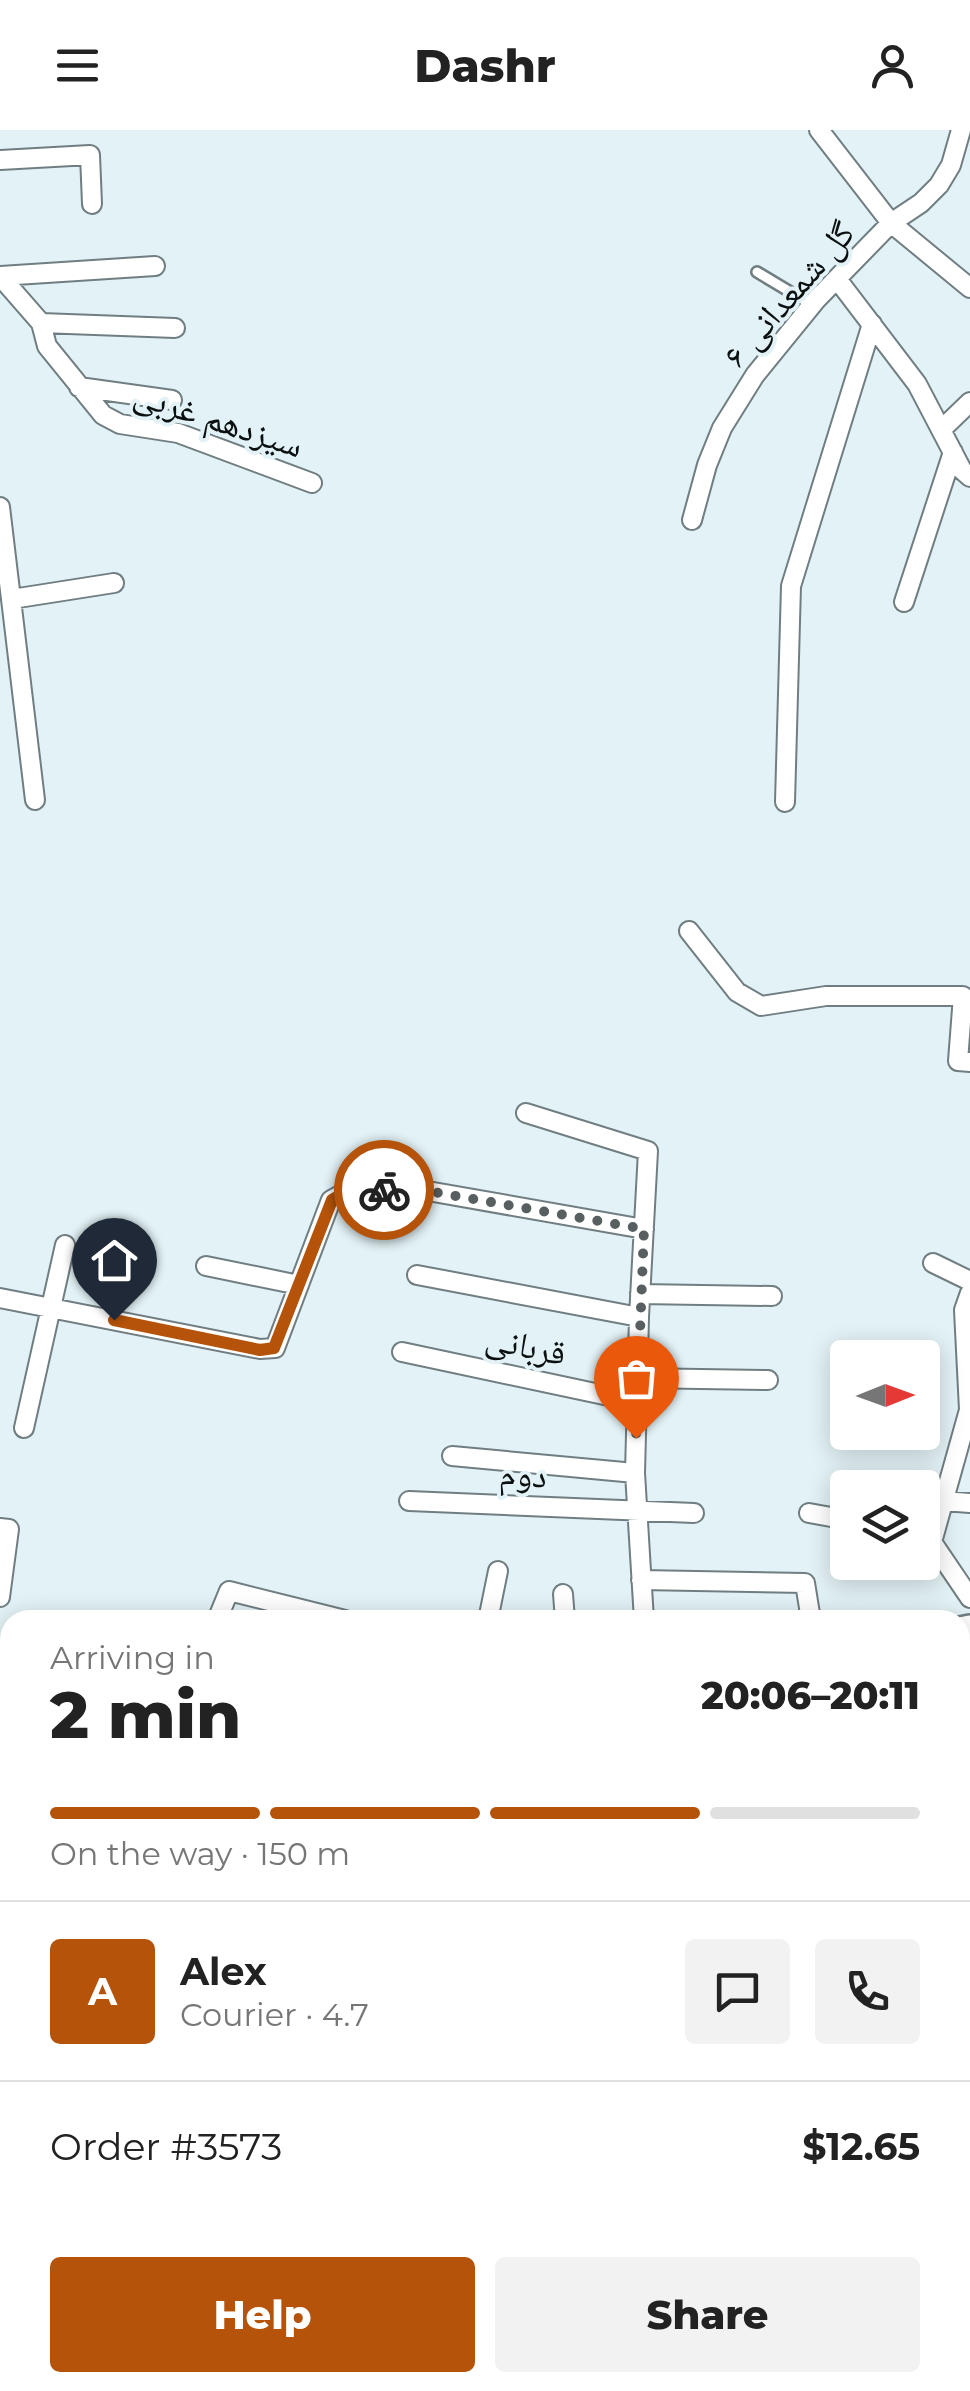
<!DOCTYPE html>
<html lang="en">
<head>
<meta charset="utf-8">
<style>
  :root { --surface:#fff; --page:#f2f2f2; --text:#222; --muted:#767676; --line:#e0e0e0; --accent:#b45309 }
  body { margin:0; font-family:Montserrat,"Noto Naskh Arabic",sans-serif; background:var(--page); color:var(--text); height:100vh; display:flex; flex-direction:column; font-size:38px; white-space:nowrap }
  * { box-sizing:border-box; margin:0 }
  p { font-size:32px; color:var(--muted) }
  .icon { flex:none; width:55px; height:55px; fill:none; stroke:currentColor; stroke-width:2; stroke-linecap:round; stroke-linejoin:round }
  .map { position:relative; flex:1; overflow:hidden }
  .panel { position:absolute; left:0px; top:1480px; width:970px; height:782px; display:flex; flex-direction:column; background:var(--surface); border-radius:30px 30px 0 0; box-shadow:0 5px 25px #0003 }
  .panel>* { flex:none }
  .needle { width:65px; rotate:89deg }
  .tools { position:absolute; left:830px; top:1210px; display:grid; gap:20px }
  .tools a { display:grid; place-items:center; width:110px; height:110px; border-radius:10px; background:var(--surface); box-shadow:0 5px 25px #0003; font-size:50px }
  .pin { position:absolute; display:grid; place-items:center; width:85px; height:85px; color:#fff; margin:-102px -42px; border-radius:50% 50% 50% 0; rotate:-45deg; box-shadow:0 0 10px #0007 }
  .pin .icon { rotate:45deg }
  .courier { position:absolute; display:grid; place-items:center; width:100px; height:100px; margin:-50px; border:8px solid #b45309; border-radius:50%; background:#fff; color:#222; box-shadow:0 2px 12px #0007 }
  .summary em { font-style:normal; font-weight:800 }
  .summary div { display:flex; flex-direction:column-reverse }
  .summary { display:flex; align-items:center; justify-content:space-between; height:170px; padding:0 50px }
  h1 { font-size:65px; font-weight:800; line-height:75px }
  .bar { display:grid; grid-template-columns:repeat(4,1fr); gap:15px 10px; align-content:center; height:120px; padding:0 50px }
  .bar i { height:12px; border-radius:8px; background:var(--line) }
  .bar .on { background:var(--accent) }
  .bar p { grid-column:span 4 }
  .line { display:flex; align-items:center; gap:25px; padding:0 50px; border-top:2px solid var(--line) }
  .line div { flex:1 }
  .round { display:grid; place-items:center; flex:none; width:105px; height:105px; border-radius:10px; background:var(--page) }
  .action { display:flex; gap:20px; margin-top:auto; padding:20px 50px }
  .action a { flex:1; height:115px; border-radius:10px; background:var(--accent); color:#fff; font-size:40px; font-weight:800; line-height:115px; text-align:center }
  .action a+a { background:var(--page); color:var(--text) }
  header { display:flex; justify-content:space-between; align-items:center; height:130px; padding:0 50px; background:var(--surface); font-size:45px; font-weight:800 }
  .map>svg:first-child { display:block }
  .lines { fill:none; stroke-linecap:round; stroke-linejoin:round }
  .lane-casing { stroke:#707e82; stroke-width:14 }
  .street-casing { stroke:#707e82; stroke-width:22 }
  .secondary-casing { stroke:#707e82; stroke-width:30 }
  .lane { stroke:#fff; stroke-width:9 }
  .street { stroke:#fff; stroke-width:18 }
  .secondary { stroke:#fff; stroke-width:25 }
  .done { stroke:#575f61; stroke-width:10; stroke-dasharray:0 18 }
  .route { stroke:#b45309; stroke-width:12 }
  .labels { text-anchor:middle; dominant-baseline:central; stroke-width:8; stroke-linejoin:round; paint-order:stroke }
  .street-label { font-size:35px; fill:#0b1011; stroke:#e3f2f6 }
</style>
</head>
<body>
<header><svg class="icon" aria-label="menu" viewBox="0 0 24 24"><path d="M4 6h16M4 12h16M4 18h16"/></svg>Dashr<svg class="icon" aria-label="person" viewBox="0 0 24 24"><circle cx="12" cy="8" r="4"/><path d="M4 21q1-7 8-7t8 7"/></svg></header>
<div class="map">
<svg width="970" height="2261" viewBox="0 0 970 2261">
  <rect width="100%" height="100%" fill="#e3f2f6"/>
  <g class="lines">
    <g class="lane-casing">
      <path id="lane" d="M757,142L812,175"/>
    </g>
    <g class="street-casing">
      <path id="street" d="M819,0L891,93L970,158
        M0,30L90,25L92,74
        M0,146L41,193L47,216L103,285L120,294L178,303L312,353
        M0,146L155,136
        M837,149L917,254L962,340L970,347
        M41,193L175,198
        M79,257L172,270
        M941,300L970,272
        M0,377L35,670
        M692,390L707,335L722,298L755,245L816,170L891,93L921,73L939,55L951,35L961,0
        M12,469L114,453
        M904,472L953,322
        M785,672L791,456L872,194
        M689,801L737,862L761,876L826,866H963L958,931L970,932
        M526,983L648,1021L639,1187L635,1343L644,1490
        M933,1133L970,1151
        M206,1136L299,1155
        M417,1145L639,1187
        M970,1163L964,1180L969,1280L932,1412L970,1468
        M640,1164L772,1166
        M0,1168L260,1219L275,1218L331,1070L349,1060H422L644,1099
        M402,1222L637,1272
        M637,1248L768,1250
        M24,1298L65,1115
        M452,1326L635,1343
        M409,1371L694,1383
        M943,1371L970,1373
        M809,1383L848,1390
        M0,1398L9,1399L0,1467
        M641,1450L805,1453L811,1490
        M563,1464L565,1490
        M217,1490L229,1461L345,1490
        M488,1490L498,1441
        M960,1621L970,1620
        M960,1705L970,1702
        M960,1784H963
        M960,1848L970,1847
        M960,1991L970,1990
        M960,2143V2145
        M0,2149L10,2144
        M14,2252V2261
        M262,2252V2261
        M541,2252V2261
        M802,2252V2261
        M215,2261L219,2252
        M610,2261V2252
        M720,2261V2252"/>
    </g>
    <g class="secondary-casing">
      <path id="secondary" d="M960,1500L970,1498
        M0,1823L10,1822
        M398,2252V2261
        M418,2252V2261"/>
    </g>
    <use href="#lane" class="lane"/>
    <use href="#street" class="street"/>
    <use href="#secondary" class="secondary"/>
  </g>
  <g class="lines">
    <path class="done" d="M384,1060H422L644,1099L636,1308"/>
    <path class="route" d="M114,1190L260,1220L274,1218L332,1070L349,1060H384"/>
  </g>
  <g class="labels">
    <g class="street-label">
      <text transform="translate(788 164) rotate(-49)">گل شمعدانی ۶</text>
      <text transform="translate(219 289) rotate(18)">سیزدهم غربی</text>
      <text transform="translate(526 1215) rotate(12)">قربانی</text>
      <text transform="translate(523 1344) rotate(3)">دوم</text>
    </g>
  </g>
</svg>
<div class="tools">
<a><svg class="needle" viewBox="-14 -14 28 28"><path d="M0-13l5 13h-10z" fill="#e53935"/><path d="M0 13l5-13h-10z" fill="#767676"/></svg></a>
<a><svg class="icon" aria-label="layers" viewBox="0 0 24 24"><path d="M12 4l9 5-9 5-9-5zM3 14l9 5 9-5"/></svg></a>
</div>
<div class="pin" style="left:636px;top:1308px;background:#ea580c"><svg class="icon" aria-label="bag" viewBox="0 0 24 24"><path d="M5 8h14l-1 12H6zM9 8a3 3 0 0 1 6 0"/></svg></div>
<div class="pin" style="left:114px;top:1190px;background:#1f2937"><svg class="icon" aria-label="home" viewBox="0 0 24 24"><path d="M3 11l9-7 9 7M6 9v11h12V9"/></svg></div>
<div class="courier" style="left:384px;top:1060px"><svg class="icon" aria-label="bike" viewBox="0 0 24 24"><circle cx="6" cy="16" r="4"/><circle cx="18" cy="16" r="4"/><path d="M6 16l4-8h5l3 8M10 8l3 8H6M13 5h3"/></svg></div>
<section class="panel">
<div class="summary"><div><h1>2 min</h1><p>Arriving in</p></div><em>20:06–20:11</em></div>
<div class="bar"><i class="on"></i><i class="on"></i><i class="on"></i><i></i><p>On the way · 150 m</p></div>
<div class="line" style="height:180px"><b class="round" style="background:var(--accent);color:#fff">A</b><div><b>Alex</b><p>Courier · 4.7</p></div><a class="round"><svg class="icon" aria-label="chat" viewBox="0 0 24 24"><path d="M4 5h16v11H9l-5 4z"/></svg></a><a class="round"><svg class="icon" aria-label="phone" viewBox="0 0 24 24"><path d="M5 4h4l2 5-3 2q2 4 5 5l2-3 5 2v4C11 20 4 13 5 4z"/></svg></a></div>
<div class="line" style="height:130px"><div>Order #3573</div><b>$12.65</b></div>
<div class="action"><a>Help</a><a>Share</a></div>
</section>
</div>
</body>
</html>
